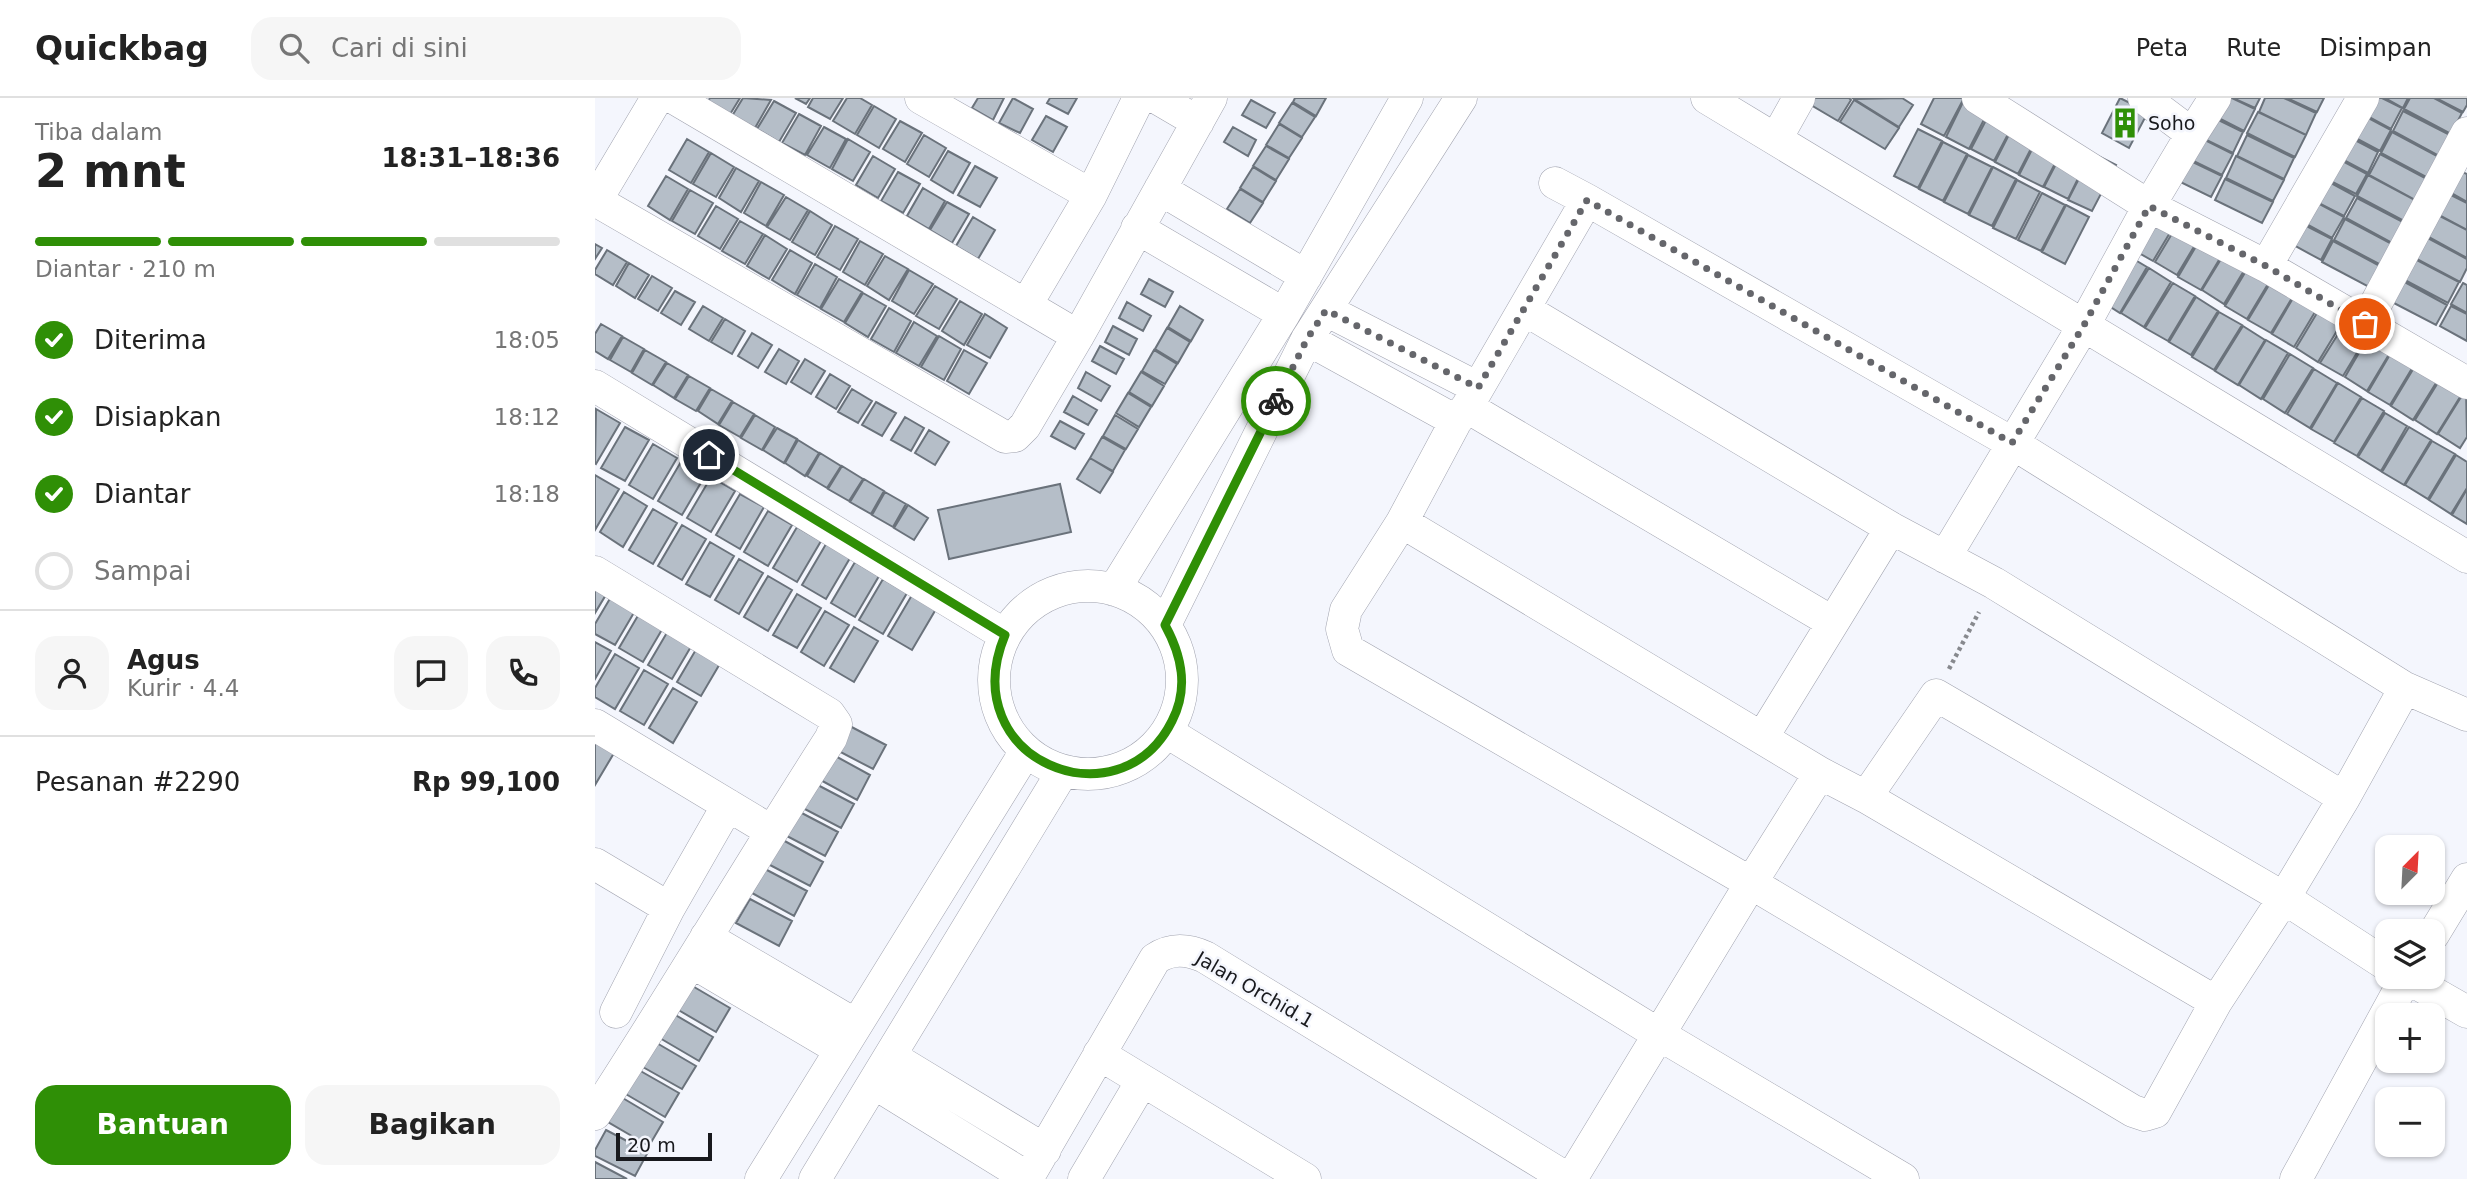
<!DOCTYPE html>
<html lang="id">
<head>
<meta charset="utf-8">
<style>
  :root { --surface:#fff; --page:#f6f6f6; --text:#222; --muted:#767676; --line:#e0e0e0; --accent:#2f8f06 }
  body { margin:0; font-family:"DejaVu Sans",sans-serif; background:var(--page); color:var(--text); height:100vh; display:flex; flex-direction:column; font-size:26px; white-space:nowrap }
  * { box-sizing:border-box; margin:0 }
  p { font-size:23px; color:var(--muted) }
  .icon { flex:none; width:38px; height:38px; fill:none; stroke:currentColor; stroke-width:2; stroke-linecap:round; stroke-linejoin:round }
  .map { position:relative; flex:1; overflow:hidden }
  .sheet { display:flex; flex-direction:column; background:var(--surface); width:595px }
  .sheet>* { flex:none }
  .needle { width:46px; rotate:24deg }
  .controls { position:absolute; left:1780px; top:737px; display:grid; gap:14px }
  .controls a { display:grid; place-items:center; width:70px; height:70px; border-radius:14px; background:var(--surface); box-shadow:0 2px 5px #0004; font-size:35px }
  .scale { position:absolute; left:21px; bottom:18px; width:96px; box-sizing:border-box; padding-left:7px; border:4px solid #18191d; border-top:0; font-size:19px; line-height:24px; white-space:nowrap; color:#18191d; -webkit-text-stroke:5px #f4f6fd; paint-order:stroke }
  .pin { position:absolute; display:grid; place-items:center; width:60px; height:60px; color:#fff; margin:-30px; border:4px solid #fff; border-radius:50%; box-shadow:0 2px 7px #0007 }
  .courier { position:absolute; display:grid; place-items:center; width:70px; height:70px; margin:-35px; border:5px solid #2f8f06; border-radius:50%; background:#fff; color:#222; box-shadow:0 2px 9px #0007 }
  .head em { font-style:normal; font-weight:700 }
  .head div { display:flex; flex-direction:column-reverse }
  .head { display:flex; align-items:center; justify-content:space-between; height:119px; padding:0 35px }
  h1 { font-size:46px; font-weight:700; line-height:52px }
  .bar { display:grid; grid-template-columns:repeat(4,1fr); gap:10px 7px; align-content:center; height:84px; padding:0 35px }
  .bar i { height:9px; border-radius:5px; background:var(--line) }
  .bar .current { background:var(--accent) }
  .bar p { grid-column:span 4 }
  .line { display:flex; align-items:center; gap:18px; padding:0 35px; border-top:2px solid var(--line) }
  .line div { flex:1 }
  .round { display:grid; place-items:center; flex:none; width:74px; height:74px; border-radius:21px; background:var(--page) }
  ol { padding:0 35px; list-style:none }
  li { display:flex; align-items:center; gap:21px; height:77px }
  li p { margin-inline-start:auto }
  li .icon { padding:7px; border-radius:50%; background:var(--accent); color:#fff; stroke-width:4 }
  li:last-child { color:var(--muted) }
  li i { width:38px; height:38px; border:4px solid var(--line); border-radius:50% }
  .button { display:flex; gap:14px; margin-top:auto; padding:14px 35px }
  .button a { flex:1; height:80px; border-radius:21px; background:var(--accent); color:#fff; font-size:28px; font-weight:700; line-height:80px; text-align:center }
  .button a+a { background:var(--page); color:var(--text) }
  header { display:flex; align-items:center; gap:42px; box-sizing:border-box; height:98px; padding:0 35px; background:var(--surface); border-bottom:2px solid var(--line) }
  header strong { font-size:33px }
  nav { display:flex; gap:38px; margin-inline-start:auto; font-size:24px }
  .search { width:490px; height:63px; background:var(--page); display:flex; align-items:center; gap:18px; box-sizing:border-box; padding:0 24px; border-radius:21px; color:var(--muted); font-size:26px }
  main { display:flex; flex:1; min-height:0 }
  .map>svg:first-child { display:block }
  .building { fill:#b5bec8; stroke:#6a727b; stroke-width:2 }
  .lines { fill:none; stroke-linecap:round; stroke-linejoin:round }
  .minor-casing { stroke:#a1a3af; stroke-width:33 }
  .path { stroke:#87898e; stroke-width:4.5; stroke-dasharray:3.5 3.5; stroke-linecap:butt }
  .minor { stroke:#fff; stroke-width:32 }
  .done { stroke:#65666b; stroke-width:7; stroke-dasharray:0 12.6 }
  .route { stroke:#2f8f06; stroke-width:9 }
  .labels { text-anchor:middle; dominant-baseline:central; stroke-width:5; stroke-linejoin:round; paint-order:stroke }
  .poi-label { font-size:19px; fill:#18191d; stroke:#f4f6fd; text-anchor:start }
  .street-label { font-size:19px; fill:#18191d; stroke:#f4f6fd }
</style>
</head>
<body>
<header>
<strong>Quickbag</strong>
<div class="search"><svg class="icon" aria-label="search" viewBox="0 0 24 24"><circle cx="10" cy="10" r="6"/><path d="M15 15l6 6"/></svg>Cari di sini</div>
<nav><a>Peta</a><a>Rute</a><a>Disimpan</a></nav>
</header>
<main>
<section class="sheet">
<div class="head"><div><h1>2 mnt</h1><p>Tiba dalam</p></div><em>18:31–18:36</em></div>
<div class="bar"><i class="current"></i><i class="current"></i><i class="current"></i><i></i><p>Diantar · 210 m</p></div>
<ol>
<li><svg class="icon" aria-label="check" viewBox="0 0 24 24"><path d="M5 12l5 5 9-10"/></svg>Diterima<p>18:05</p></li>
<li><svg class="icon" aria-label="check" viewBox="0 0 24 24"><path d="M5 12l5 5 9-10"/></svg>Disiapkan<p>18:12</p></li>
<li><svg class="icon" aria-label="check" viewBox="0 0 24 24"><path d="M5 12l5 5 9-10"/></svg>Diantar<p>18:18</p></li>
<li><i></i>Sampai</li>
</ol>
<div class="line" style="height:126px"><a class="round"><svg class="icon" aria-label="person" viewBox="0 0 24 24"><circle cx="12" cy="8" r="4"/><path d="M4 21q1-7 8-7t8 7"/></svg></a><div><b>Agus</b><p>Kurir · 4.4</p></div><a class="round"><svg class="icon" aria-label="chat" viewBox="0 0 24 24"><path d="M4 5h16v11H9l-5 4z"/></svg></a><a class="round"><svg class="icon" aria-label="phone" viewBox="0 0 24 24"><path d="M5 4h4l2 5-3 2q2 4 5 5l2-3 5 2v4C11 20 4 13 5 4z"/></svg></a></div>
<div class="line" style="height:91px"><div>Pesanan #2290</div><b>Rp 99,100</b></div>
<div class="button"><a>Bantuan</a><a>Bagikan</a></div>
</section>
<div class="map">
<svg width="1872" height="1081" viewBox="0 0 1872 1081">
  <rect width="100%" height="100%" fill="#f4f6fd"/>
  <path class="building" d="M115,0H145L134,18L112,5Z
    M148,0L176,2L160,30L137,18Z
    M200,0H215L211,6Z
    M218,0H248L235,21L213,9Z
    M252,0H265L277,7L260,36L238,23Z
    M383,0H409L398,22L377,10Z
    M418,0L438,11L425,35L404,25Z
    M455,0H482L473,16L452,5Z
    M700,0H731L721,18L698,4Z
    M1204,0H1254L1256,2L1243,23Z
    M1307,0L1318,7L1304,29L1259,1Z
    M1339,0H1369L1349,38L1326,26Z
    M1370,0L1398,4L1374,51L1351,39Z
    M1525,0L1553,14L1534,50L1507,35Z
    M1606,0H1637L1660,11L1649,33L1602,9Z
    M1638,0H1665L1660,10Z
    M1670,0H1689L1721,15L1711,37L1664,14Z
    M1692,0H1729L1722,14Z
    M1753,0H1787L1807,10L1796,31L1750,6Z
    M1790,0H1813L1808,10Z
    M1815,0H1839L1867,15L1856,36L1809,11Z
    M1841,0H1872V7L1868,14Z
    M656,2L680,15L671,30L647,17Z
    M1259,2L1304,30L1290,51L1245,24Z
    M179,3L201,15L184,44L162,31Z
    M697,5L720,19L707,39L684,25Z
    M1400,5L1423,17L1399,63L1376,51Z
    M1749,7L1796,32L1785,53L1738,28Z
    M279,8L301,21L284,50L262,37Z
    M1601,11L1648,34L1638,55L1591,32Z
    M1808,13L1855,37L1844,58L1798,33Z
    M1663,14L1711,37L1700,59L1652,35Z
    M204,16L226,28L210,57L187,45Z
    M1424,17L1447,29L1423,76L1400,64Z
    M451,18L472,29L458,54L437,42Z
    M305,23L327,35L310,64L288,51Z
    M684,26L707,40L694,60L671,47Z
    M229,29L251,41L235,70L212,57Z
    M638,29L661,42L653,58L629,44Z
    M1448,30L1472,42L1448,89L1424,77Z
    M1737,30L1783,54L1773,75L1726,50Z
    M1323,31L1347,43L1323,90L1299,78Z
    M1590,32L1638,56L1627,77L1580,54Z
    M1797,34L1844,59L1833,80L1786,55Z
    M329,37L351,50L334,79L312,66Z
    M1652,37L1699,60L1689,81L1642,58Z
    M92,41L114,54L96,85L74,72Z
    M253,41L275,54L258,83L237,71Z
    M1473,43L1496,54L1473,101L1449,89Z
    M1348,44L1372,56L1348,103L1324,91Z
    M671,48L694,61L681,82L658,68Z
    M1725,51L1772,76L1761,96L1714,72Z
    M353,53L375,65L358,95L336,82Z
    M116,55L139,69L121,99L98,86Z
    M1497,55L1521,67L1497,113L1473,102Z
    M1579,55L1627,78L1616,99L1569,76Z
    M1785,56L1832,81L1820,102L1774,77Z
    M1373,57L1397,69L1373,116L1349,104Z
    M278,58L300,71L283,100L261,87Z
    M1641,58L1689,82L1678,103L1631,80Z
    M380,68L402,80L385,109L363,97Z
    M658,69L681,83L668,104L645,90Z
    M1398,69L1421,81L1397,128L1374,117Z
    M141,70L164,83L146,114L124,100Z
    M1714,73L1760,98L1749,118L1702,94Z
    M1865,73L1872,76V104L1853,93Z
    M303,74L325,86L308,115L286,103Z
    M1773,77L1820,102L1809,123L1762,98Z
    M71,78L93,91L75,122L53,108Z
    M1630,81L1678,104L1667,125L1620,102Z
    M1422,82L1445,94L1421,141L1398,130Z
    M166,84L189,97L171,128L149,115Z
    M328,90L350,103L334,131L312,118Z
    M645,91L668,105L655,125L632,111Z
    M95,92L118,105L100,136L77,123Z
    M1702,94L1749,119L1737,140L1691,115Z
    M1447,95L1470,107L1446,153L1423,142Z
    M1852,95L1872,105V132L1842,116Z
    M191,99L213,112L195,142L172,129Z
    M1762,100L1808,124L1797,145L1751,120Z
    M352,104L374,116L357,145L335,132Z
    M1563,105L1585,118L1558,163L1535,150Z
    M1471,107L1494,119L1470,166L1447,154Z
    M121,108L143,121L125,151L103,138Z
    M215,113L237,127L220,157L197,144Z
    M1841,116L1872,132V160L1830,137Z
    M1690,117L1737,141L1726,162L1680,137Z
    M378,119L400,132L383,161L361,148Z
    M1587,119L1609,132L1582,177L1560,164Z
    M1750,121L1797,146L1786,167L1739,142Z
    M145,123L168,136L150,166L127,153Z
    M240,128L263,141L245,172L222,159Z
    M1610,133L1633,147L1606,192L1583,179Z
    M170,137L192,151L174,181L152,168Z
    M1829,138L1872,161V170L1865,184L1818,159Z
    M265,143L288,156L270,187L248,174Z
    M1738,143L1785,168L1774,189L1727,164Z
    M0,146L7,150L0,161Z
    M1634,148L1656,161L1629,206L1607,192Z
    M12,152L32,164L18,187L0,176V172Z
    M195,152L217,165L200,196L177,182Z
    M1530,156L1552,169L1525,215L1503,201Z
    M290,158L313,171L294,202L272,188Z
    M1818,160L1864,184L1853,205L1806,180Z
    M1657,163L1679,176L1652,221L1630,208Z
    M34,165L54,177L40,200L21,188Z
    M220,166L242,179L225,210L202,197Z
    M1554,170L1576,184L1549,229L1526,215Z
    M314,172L338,186L319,216L297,203Z
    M1680,177L1703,190L1676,235L1653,222Z
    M57,178L77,190L63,213L43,201Z
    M244,181L267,194L249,224L226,211Z
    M554,181L578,194L570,209L546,196Z
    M1806,182L1852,207L1841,227L1795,203Z
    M1578,185L1600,198L1573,243L1550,230Z
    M1868,185L1872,187V215L1856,206Z
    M340,188L362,201L344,231L321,218Z
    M1704,190L1726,204L1699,249L1677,236Z
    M80,193L100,204L86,227L66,215Z
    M268,195L291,208L273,239L250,225Z
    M1601,199L1623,213L1596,257L1574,244Z
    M365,203L387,216L369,247L347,233Z
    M532,204L556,218L548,233L524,220Z
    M1728,205L1751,218L1723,264L1701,250Z
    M108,208L128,220L114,243L94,231Z
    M585,208L608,222L596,243L573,229Z
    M1856,208L1872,216V243L1845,228Z
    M294,210L316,223L299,254L276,241Z
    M1624,214L1647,227L1619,272L1597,259Z
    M390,216L412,230L395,260L372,247Z
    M1753,220L1775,233L1748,278L1725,265Z
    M130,221L150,233L137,256L116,244Z
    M319,224L342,238L324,268L301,255Z
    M6,226L27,238L13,261L0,253V236Z
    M518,228L542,241L534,257L510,244Z
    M1648,228L1670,242L1643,287L1620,273Z
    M572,230L595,244L583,265L560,251Z
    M1776,234L1799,248L1772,293L1750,279Z
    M157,235L177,247L163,270L143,258Z
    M344,238L366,251L349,282L326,269Z
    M28,239L49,251L36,274L15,262Z
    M1671,242L1693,255L1666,301L1644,287Z
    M505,248L529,261L521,276L497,263Z
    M1800,248L1822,262L1795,307L1773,294Z
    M184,251L204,263L191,286L170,274Z
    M50,252L71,264L57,287L37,275Z
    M369,252L392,265L374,296L352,283Z
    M559,252L582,266L570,286L547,273Z
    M1695,256L1718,270L1690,315L1668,301Z
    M210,261L230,273L216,296L196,284Z
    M1823,263L1846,277L1818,322L1796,308Z
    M72,265L93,277L79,300L58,287Z
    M1719,271L1742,285L1715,330L1692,316Z
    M491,274L515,288L506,303L483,290Z
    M546,274L569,288L557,308L534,294Z
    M235,276L255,288L241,311L221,299Z
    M94,278L115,290L101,313L80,301Z
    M1847,278L1870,291L1842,336L1820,322Z
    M1743,285L1766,299L1739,344L1716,331Z
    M116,291L137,303L123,326L103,313Z
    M257,291L277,303L263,325L243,314Z
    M1871,291L1872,339L1865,350L1843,336Z
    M533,295L556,309L544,329L521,315Z
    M478,298L502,312L493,327L469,314Z
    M1767,300L1789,313L1762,358L1739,345Z
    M138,304L159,316L145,339L124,327Z
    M281,304L301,315L287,338L267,327Z
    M1,311L25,325L1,366L0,365Z
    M1790,315L1812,328L1786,373L1763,359Z
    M160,317L180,329L167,352L146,340Z
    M520,317L543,331L531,351L508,338Z
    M310,319L329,330L316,353L296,342Z
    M465,323L489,336L480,351L456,338Z
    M30,329L54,342L30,383L6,370Z
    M1814,329L1836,342L1809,387L1787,374Z
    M182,330L202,341L189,365L168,352Z
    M334,332L354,344L340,367L320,355Z
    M507,339L530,352L518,373L495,360Z
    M203,342L224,355L210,378L190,365Z
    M1837,343L1860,356L1833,401L1810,387Z
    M58,346L82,360L58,401L34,387Z
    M225,355L246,368L232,390L212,378Z
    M1861,357L1872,364V390L1856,416L1834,402Z
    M495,360L518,374L505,395L482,381Z
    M87,362L111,376L87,417L63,403Z
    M247,368L268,381L254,403L233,391Z
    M0,377L24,391L0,432Z
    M116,379L140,393L116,434L92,420Z
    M269,381L289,393L276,416L255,404Z
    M465,386L476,434L354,461L343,412Z
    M1872,391V426L1857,417Z
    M29,394L52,408L28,449L5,434Z
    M290,394L311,406L298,429L277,417Z
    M145,396L169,409L145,451L121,437Z
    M313,407L333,420L319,442L299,430Z
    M58,411L82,425L58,466L34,452Z
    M173,413L197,427L173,468L149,454Z
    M87,427L111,441L87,482L63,468Z
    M202,429L226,443L202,484L178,470Z
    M115,444L139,458L115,499L91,486Z
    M231,446L255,460L231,501L207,487Z
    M144,461L168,475L144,516L120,502Z
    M260,464L284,478L260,519L236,505Z
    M173,478L197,492L173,533L149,519Z
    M0,481L15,490L0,515Z
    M288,481L312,495L288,536L264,522Z
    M20,492L44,506L20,547L0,536V526Z
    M202,496L226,510L202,550L178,537Z
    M317,497L341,511L317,552L293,538Z
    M48,509L72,523L48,564L24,550Z
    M230,513L254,527L229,568L206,554Z
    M77,526L101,540L77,581L53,567Z
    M259,529L283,543L259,584L235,570Z
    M106,543L130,557L106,598L82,584Z
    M0,544L16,553L0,581Z
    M20,556L44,570L20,611L0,599V590Z
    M49,572L73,586L49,627L25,613Z
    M78,590L102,604L78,645L54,630Z
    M249,625L291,647L278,671L236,649Z
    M0,636L22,650L0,687Z
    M233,654L275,677L262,702L220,679Z
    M217,684L259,706L246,730L204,708Z
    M201,712L243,734L230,758L188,736Z
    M186,741L228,764L215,788L173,766Z
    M170,771L212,793L199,818L157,795Z
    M155,801L197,823L184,848L141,825Z
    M94,886L135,910L121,934L80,910Z
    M77,915L118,939L104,963L63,939Z
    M60,944L101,968L87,991L46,968Z
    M42,971L84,995L70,1019L29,995Z
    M26,999L68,1024L54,1048L13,1024Z
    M11,1032L53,1054L40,1078L0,1058V1052Z
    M0,1064L32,1081H0Z"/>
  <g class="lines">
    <g class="minor-casing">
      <path id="minor" d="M79,0L483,238
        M326,0L496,97
        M562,0L603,24
        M1112,0L1872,459
        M1383,0L1554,108L1671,168L1872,285
        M1549,0L1597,36L1620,0
        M1181,41L1204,0
        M960,85L992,102L1417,345L1810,590L1749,700L1689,800L1621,904L1560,1014L1550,1017L1538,1013L1156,785L753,552L747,531L751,512L807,424L861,323L872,309L992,102
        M565,91L711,178
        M0,102L410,339L420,338L430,328L483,238L616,0
        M0,104L62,0
        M542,130L689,216
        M1671,168L1768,0
        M431,207L496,97L544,0
        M929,211L1296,430L1399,485L1749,700
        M731,212L883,290
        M1770,226L1872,35
        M712,241L861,323
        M0,288L410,537
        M872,309L1237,524
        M807,424L1225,675L1271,699L1621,904
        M1350,459L1489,227L1554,108L1597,36
        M0,474L234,616L241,626L236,640C156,764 81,892 0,1016
        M399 582a94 94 0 1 1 188 0a94 94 0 1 1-188 0Z
        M519,492L689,216L812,0
        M570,527L712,241L866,0
        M1810,590L1872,617
        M0,627L176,733
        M572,634L1065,937L1308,1081
        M1167,640L1296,430
        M1271,699L1341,597L1689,800L1792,867
        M0,766L74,810
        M1838,837L1872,781
        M111,839L261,927
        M97,864L246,952
        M1809,878L1872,914
        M21,914L74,810L133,707
        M504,956L710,1081
        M295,958L450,1052
        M279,985L433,1080
        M166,1081L431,653
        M220,1081L468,673
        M432,1081L560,861C576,850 592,851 610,859L973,1081
        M489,1081L547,983
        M976,1081L1156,785L1225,675
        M1701,1081L1812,878"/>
    </g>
    <path class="path" d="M1354,571L1384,514"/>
    <use href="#minor" class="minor"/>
  </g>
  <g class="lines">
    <path class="done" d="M681,303L712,241L731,212L883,290L992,102L1417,345L1489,227L1554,108L1671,168L1770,226"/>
    <path class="route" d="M114,357L410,537C358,662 524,729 577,623C594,590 587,558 570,527L681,303"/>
  </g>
  <defs>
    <g id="building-bare" transform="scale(2.415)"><path d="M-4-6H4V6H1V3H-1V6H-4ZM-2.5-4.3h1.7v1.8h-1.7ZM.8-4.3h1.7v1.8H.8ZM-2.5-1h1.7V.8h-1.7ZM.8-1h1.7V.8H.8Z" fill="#2f8f06" stroke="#f4f6fd" stroke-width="2.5" paint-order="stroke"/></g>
  </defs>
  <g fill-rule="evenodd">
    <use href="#building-bare" x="1530" y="25"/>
  </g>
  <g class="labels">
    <g class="poi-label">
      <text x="1553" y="25">Soho</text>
    </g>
    <g class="street-label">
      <text transform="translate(660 891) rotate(30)">Jalan Orchid.1</text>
    </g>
  </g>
</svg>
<div class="controls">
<a><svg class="needle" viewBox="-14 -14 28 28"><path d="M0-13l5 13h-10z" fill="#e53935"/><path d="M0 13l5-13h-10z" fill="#767676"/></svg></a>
<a><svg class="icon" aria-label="layers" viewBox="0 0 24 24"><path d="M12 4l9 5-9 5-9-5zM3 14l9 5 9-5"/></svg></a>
<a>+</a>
<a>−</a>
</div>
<div class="scale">20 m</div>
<div class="pin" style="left:1770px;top:226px;background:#ea580c"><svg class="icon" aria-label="bag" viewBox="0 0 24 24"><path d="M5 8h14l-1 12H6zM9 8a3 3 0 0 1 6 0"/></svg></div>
<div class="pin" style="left:114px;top:357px;background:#1f2937"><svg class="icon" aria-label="home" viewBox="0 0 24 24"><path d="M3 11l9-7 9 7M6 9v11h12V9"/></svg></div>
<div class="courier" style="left:681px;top:303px"><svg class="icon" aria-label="bike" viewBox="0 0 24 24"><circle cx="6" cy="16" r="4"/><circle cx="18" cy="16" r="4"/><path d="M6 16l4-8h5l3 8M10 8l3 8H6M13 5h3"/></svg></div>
</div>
</main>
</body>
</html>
